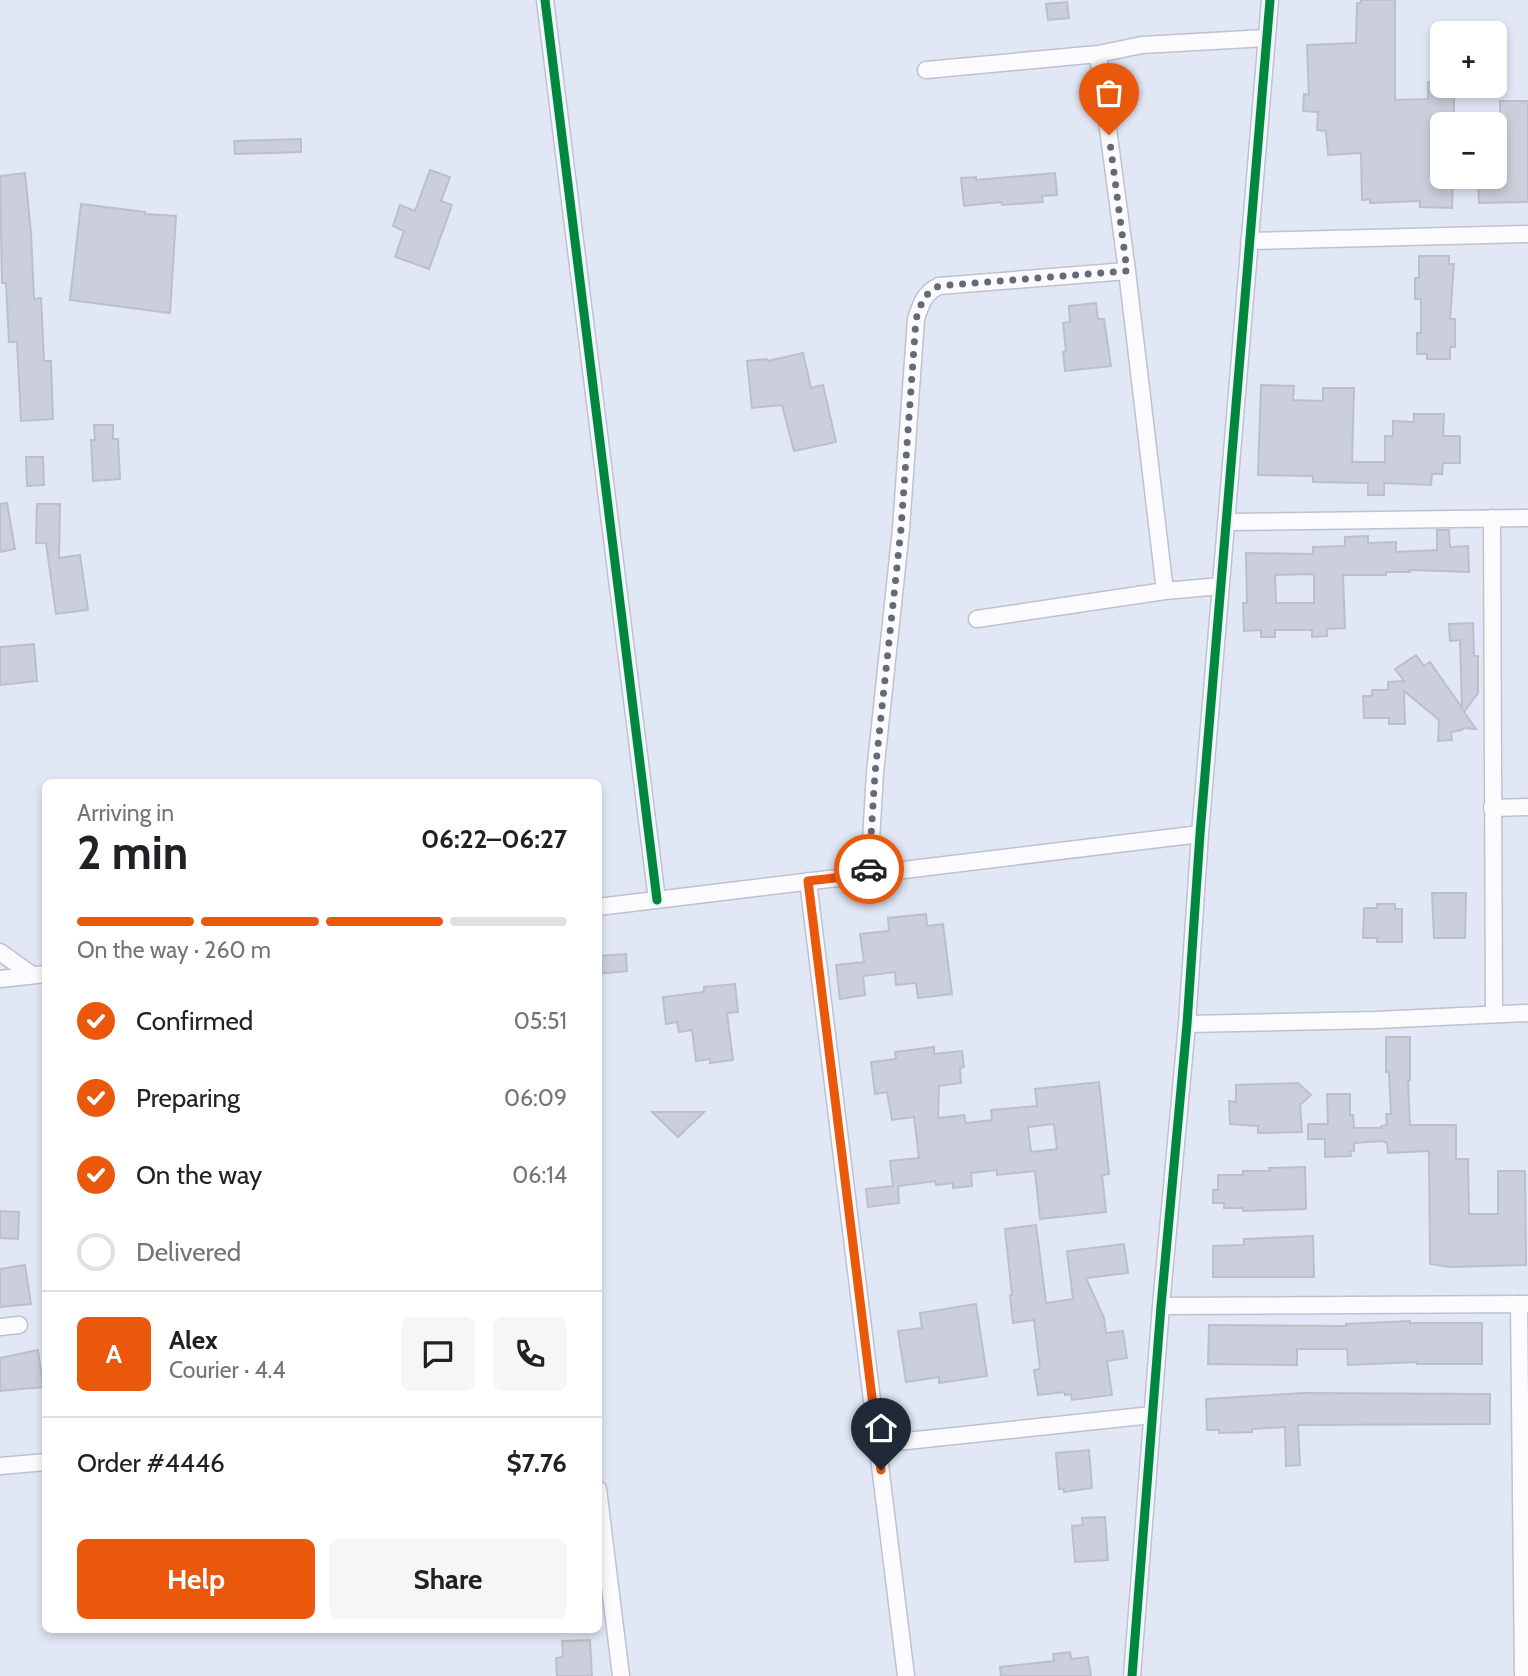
<!DOCTYPE html>
<html lang="en">
<head>
<meta charset="utf-8">
<style>
  :root { --surface:#fff; --page:#f6f6f6; --text:#202124; --muted:#757577; --line:#e0e0e0; --accent:#ea580c }
  body { margin:0; font-family:Cabin,sans-serif; background:var(--page); color:var(--text); height:100vh; display:flex; flex-direction:column; font-size:26px; white-space:nowrap }
  * { box-sizing:border-box; margin:0 }
  p { font-size:23px; color:var(--muted) }
  .icon { flex:none; width:38px; height:38px; fill:none; stroke:currentColor; stroke-width:2; stroke-linecap:round; stroke-linejoin:round }
  .map { position:relative; flex:1; overflow:hidden }
  .details { position:absolute; left:42px; top:779px; width:560px; height:854px; display:flex; flex-direction:column; background:var(--surface); border-radius:10px; box-shadow:0 4px 10px #0003 }
  .details>* { flex:none }
  .buttons { position:absolute; left:1430px; top:21px; display:grid; gap:14px }
  .buttons a { display:grid; place-items:center; width:77px; height:77px; border-radius:10px; background:var(--surface); box-shadow:0 4px 10px #0003; font-size:35px }
  .pin { position:absolute; display:grid; place-items:center; width:60px; height:60px; color:#fff; margin:-72px -30px; border-radius:50% 50% 50% 0; rotate:-45deg; box-shadow:0 0 7px #0007 }
  .pin .icon { rotate:45deg }
  .courier { position:absolute; display:grid; place-items:center; width:70px; height:70px; margin:-35px; border:5px solid #ea580c; border-radius:50%; background:#fff; color:#222; box-shadow:0 2px 9px #0007 }
  .overview em { font-style:normal; font-weight:800 }
  .overview div { display:flex; flex-direction:column-reverse }
  .overview { display:flex; align-items:center; justify-content:space-between; height:119px; padding:0 35px }
  h1 { font-size:46px; font-weight:800; line-height:52px }
  .bar { display:grid; grid-template-columns:repeat(4,1fr); gap:10px 7px; align-content:center; height:84px; padding:0 35px }
  .bar i { height:9px; border-radius:5px; background:var(--line) }
  .bar .on { background:var(--accent) }
  .bar p { grid-column:span 4 }
  .line { display:flex; align-items:center; gap:18px; padding:0 35px; border-top:2px solid var(--line) }
  .line div { flex:1 }
  .round { display:grid; place-items:center; flex:none; width:74px; height:74px; border-radius:10px; background:var(--page) }
  ol { padding:0 35px; list-style:none }
  li { display:flex; align-items:center; gap:21px; height:77px }
  li p { margin-inline-start:auto }
  li .icon { padding:7px; border-radius:50%; background:var(--accent); color:#fff; stroke-width:4 }
  li:last-child { color:var(--muted) }
  li i { width:38px; height:38px; border:4px solid var(--line); border-radius:50% }
  .button { display:flex; gap:14px; margin-top:auto; padding:14px 35px }
  .button a { flex:1; height:80px; border-radius:10px; background:var(--accent); color:#fff; font-size:28px; font-weight:800; line-height:80px; text-align:center }
  .button a+a { background:var(--page); color:var(--text) }
  .map>svg:first-child { display:block }
  .building { fill:#cacfdb; stroke:#bbbfcc; stroke-width:2; fill-rule:evenodd }
  .lines { fill:none; stroke-linecap:round; stroke-linejoin:round }
  .street-casing { stroke:#bec2cf; stroke-width:19 }
  .street { stroke:#fbfbfe; stroke-width:16 }
  .cycleway-casing { stroke:#ecf1fe; stroke-width:13 }
  .cycleway { stroke:#00873e; stroke-width:9 }
  .done { stroke:#656a76; stroke-width:7; stroke-dasharray:0 12.6 }
  .route { stroke:#ea580c; stroke-width:9 }
</style>
</head>
<body>
<div class="map">
<svg width="1528" height="1676" viewBox="0 0 1528 1676">
  <rect width="100%" height="100%" fill="#e2e7f5"/>
  <path class="building" d="M1361,0H1395V100L1428,99V82H1442V86H1454V124H1442V177H1453L1452,208L1420,207V201L1370,203V199L1362,200L1361,153L1328,155L1326,131L1317,130L1318,112L1303,111L1304,94L1309,95L1307,45L1356,43L1357,3H1361Z
    M1067,2L1069,18L1048,20L1046,4Z
    M1500,101H1528V202L1479,203L1478,177H1494V120H1500Z
    M301,139V152L235,154L234,141Z
    M430,170L450,177L441,201L452,205L429,269L395,257L404,231L393,226L400,205L415,211Z
    M25,173L31,233L34,299L41,298L44,361H51L53,419L21,421L17,342H9L6,283H2L0,176Z
    M1055,173L1057,195L1042,196L1043,202L1002,205L1001,202L964,206L961,178L976,177V180Z
    M81,204L145,212V214L176,216L170,313L70,300Z
    M1419,256H1449V264H1454L1450,319H1455V347H1450V359H1427V354H1417V333H1421V299H1415V278H1419Z
    M1096,303L1098,319H1104L1111,366L1065,371L1063,352L1066,351L1063,323L1070,322L1069,306Z
    M803,353L811,388L823,385L836,442L794,451L782,405L752,408L747,361L767,359L768,361Z
    M1261,385L1294,386L1293,400L1323,401V388H1354L1352,462H1385V436H1393V421L1414,422V414H1444L1443,436H1460V463H1443L1442,474H1432L1431,485L1384,483V495H1368V483L1313,482V476L1258,475Z
    M94,425H113V439H118L120,479L93,481L91,440H95Z
    M26,457H43L44,485L27,486Z
    M7,503L15,549L0,552V504Z
    M37,504H60L59,558L80,555L88,610L56,614L46,543H36Z
    M1437,530H1449L1450,547L1468,546L1469,572L1410,570V572H1386V575H1343L1345,628L1327,629V636L1312,637V630H1275V637H1261V630L1244,631L1243,603H1247L1246,553L1313,554V547L1345,546V537L1368,536V543L1396,542V552L1437,550ZM1314,574V603H1276L1275,575Z
    M1473,623L1474,656H1478V693L1464,712L1476,729L1463,728L1462,730L1451,732L1452,740L1438,741L1439,720L1404,691L1405,724H1389V718H1364L1363,696H1372V690H1388V682L1404,681L1395,669L1416,655L1424,666L1430,662L1462,708L1460,640L1450,641L1449,624Z
    M34,644L37,681L0,685V647Z
    M1432,893H1466L1465,938H1434Z
    M1377,904H1395V909H1402V942H1377V938H1363L1364,908H1377Z
    M926,914L927,926L943,924L952,994L918,998L916,983L896,985L895,972L863,976L865,995L840,999L836,965L864,962L860,934L889,931L888,918Z
    M626,954L627,971L598,974V956Z
    M735,984L738,1012L727,1013L733,1060L710,1063V1059L696,1061L692,1030L679,1032L677,1022L666,1024L663,997L704,992V987Z
    M1386,1037H1410V1080H1408L1410,1125H1456V1159H1468L1469,1214H1498V1171H1525L1526,1265L1450,1267L1430,1264L1429,1151L1388,1153L1387,1143L1382,1141L1354,1143V1151H1350L1351,1156L1325,1157V1139H1308V1124H1328L1327,1094H1350V1115H1353L1354,1128H1381V1126L1387,1125L1386,1114H1391L1389,1072H1386Z
    M934,1047V1054L962,1051L964,1067L960,1068L961,1083L939,1086L938,1118L964,1115L966,1123L992,1120L991,1110L1037,1106L1035,1089L1099,1082L1109,1174L1102,1175L1106,1212L1040,1219L1035,1171L997,1175V1170L971,1173L972,1186L953,1188V1183L936,1185L935,1181L898,1186L899,1203L868,1207L866,1189L893,1186L890,1161L919,1158L914,1117L892,1120L887,1092L875,1094L871,1062L896,1059L895,1052ZM1054,1124L1057,1149L1031,1152L1028,1127Z
    M1298,1083L1311,1095L1300,1105L1302,1132L1258,1133V1126L1230,1124L1229,1101L1236,1102V1085Z
    M652,1112H704L678,1137Z
    M1305,1167L1306,1209L1243,1211V1208H1224V1203H1213V1190H1218V1175H1243V1171H1270L1269,1168Z
    M0,1211L19,1212L18,1239L0,1238Z
    M1036,1225L1046,1303L1073,1299L1067,1251L1124,1244L1128,1273L1086,1278L1104,1318L1106,1333L1123,1331L1127,1358L1107,1361L1112,1395L1072,1400L1071,1394L1065,1395V1392L1038,1395L1034,1370L1040,1369L1034,1320L1013,1323L1010,1295H1012L1005,1229Z
    M1313,1236L1314,1277H1213V1246L1244,1245V1239Z
    M25,1265L31,1304L0,1307V1269Z
    M976,1304L987,1376L939,1383V1377L906,1382L898,1331L922,1328L920,1313Z
    M1410,1321V1323H1482V1364H1417V1362L1348,1365L1347,1349H1297V1365L1208,1364L1209,1325L1346,1326V1324Z
    M38,1350L43,1387L0,1391V1358Z
    M1303,1393L1490,1394V1424L1298,1425L1300,1465L1286,1466L1285,1427L1252,1429V1432L1219,1433V1430H1207L1206,1399Z
    M1089,1450L1092,1488L1064,1492V1489H1059L1056,1453Z
    M1105,1517L1108,1560L1075,1562L1072,1526L1083,1525L1082,1518Z
    M590,1640L592,1676H557L556,1658L563,1657L562,1641Z
    M1070,1652L1071,1659L1088,1657L1091,1676H1001L1000,1667L1054,1661L1053,1654Z"/>
  <g class="lines">
    <g class="street-casing">
      <path id="street" d="M545,0L657,900
        M1098,54L1127,271L1165,591
        M926,70L1098,54L1142,45L1266,38
        M1249,241L1528,234
        M1492,518L1494,1014
        M1226,522L1528,518
        M977,619L1165,591L1221,586
        M1492,808L1528,807
        M869,874L875,773L901,529L916,319C921,304 924,293 939,286L1127,271
        M808,881L906,1676
        M598,907L1200,834
        M0,952L32,975
        M0,979L46,974
        M1187,1024L1376,1020L1528,1013
        M1519,1304L1523,1676
        M1161,1306L1528,1304
        M0,1327L19,1325
        M878,1444L1152,1415
        M0,1466L46,1462
        M598,1489L621,1676
        M1132,1676L1161,1306L1187,1024L1200,834L1270,0"/>
    </g>
    <use href="#street" class="street"/>
    <g class="cycleway-casing">
      <path id="cycleway" d="M545,0L657,900
        M1132,1676L1161,1306L1187,1024L1200,834L1270,0"/>
    </g>
    <use href="#cycleway" class="cycleway"/>
  </g>
  <g class="lines">
    <path class="done" d="M869,869L875,773L901,529L916,319C921,304 924,293 939,286L1127,271L1109,135"/>
    <path class="route" d="M869,869V874L808,881L881,1470"/>
  </g>
</svg>
<div class="buttons">
<a>+</a>
<a>−</a>
</div>
<div class="pin" style="left:1109px;top:135px;background:#ea580c"><svg class="icon" aria-label="bag" viewBox="0 0 24 24"><path d="M5 8h14l-1 12H6zM9 8a3 3 0 0 1 6 0"/></svg></div>
<div class="pin" style="left:881px;top:1470px;background:#1f2937"><svg class="icon" aria-label="home" viewBox="0 0 24 24"><path d="M3 11l9-7 9 7M6 9v11h12V9"/></svg></div>
<div class="courier" style="left:869px;top:869px"><svg class="icon" aria-label="car" viewBox="0 0 24 24"><path d="M5 17H2v-5l4-1 3-4h7l3 4 3 1v5h-3M9 17h6M6 11h13"/><circle cx="7" cy="17" r="2"/><circle cx="17" cy="17" r="2"/></svg></div>
<section class="details">
<div class="overview"><div><h1>2 min</h1><p>Arriving in</p></div><em>06:22–06:27</em></div>
<div class="bar"><i class="on"></i><i class="on"></i><i class="on"></i><i></i><p>On the way · 260 m</p></div>
<ol>
<li><svg class="icon" aria-label="check" viewBox="0 0 24 24"><path d="M5 12l5 5 9-10"/></svg>Confirmed<p>05:51</p></li>
<li><svg class="icon" aria-label="check" viewBox="0 0 24 24"><path d="M5 12l5 5 9-10"/></svg>Preparing<p>06:09</p></li>
<li><svg class="icon" aria-label="check" viewBox="0 0 24 24"><path d="M5 12l5 5 9-10"/></svg>On the way<p>06:14</p></li>
<li><i></i>Delivered</li>
</ol>
<div class="line" style="height:126px"><b class="round" style="background:var(--accent);color:#fff">A</b><div><b>Alex</b><p>Courier · 4.4</p></div><a class="round"><svg class="icon" aria-label="chat" viewBox="0 0 24 24"><path d="M4 5h16v11H9l-5 4z"/></svg></a><a class="round"><svg class="icon" aria-label="phone" viewBox="0 0 24 24"><path d="M5 4h4l2 5-3 2q2 4 5 5l2-3 5 2v4C11 20 4 13 5 4z"/></svg></a></div>
<div class="line" style="height:91px"><div>Order #4446</div><b>$7.76</b></div>
<div class="button"><a>Help</a><a>Share</a></div>
</section>
</div>
</body>
</html>
